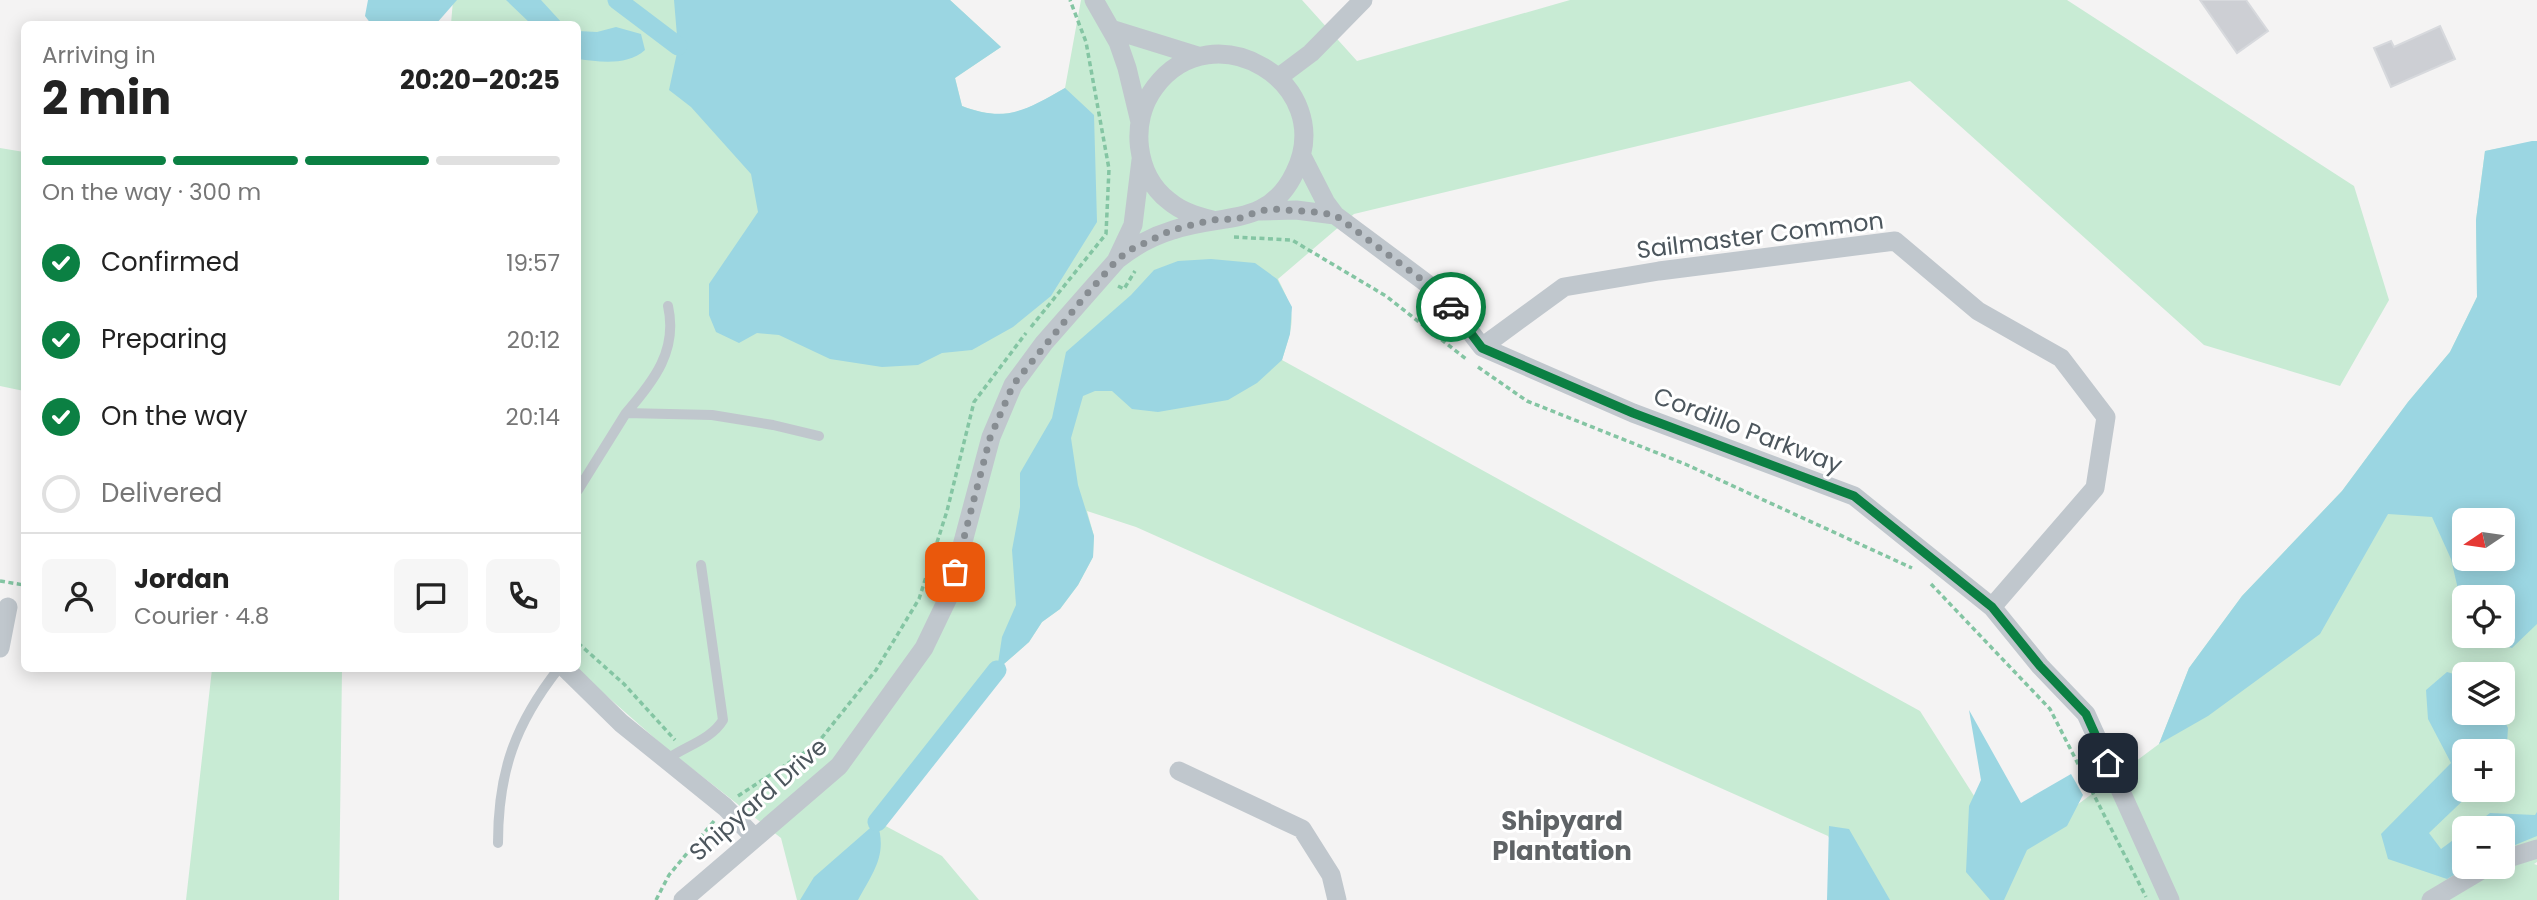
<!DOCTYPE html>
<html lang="en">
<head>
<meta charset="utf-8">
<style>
  :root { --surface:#fff; --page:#f6f6f6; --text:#222; --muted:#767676; --line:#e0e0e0; --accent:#0b8043 }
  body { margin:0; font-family:Poppins,sans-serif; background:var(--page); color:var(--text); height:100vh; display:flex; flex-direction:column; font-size:26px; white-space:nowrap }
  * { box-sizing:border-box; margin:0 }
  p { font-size:23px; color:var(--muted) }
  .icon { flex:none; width:38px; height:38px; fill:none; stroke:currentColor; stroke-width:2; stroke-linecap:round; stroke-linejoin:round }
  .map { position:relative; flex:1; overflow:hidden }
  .sheet { position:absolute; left:21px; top:21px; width:560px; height:651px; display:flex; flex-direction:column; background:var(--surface); border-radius:10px; box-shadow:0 4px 18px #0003 }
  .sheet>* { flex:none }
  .needle { width:46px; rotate:257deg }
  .fabs { position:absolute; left:2452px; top:508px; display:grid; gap:14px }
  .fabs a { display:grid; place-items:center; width:63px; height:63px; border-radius:10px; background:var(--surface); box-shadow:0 4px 18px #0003; font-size:35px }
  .pin { position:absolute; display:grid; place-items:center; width:60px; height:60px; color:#fff; margin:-30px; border-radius:14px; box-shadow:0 4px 10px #0006 }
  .courier { position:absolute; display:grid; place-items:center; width:70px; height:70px; margin:-35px; border:5px solid #0b8043; border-radius:50%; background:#fff; color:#222; box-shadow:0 2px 9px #0007 }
  .summary em { font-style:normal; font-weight:700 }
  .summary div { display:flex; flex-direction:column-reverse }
  .summary { display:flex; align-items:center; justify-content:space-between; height:119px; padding:0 21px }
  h1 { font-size:46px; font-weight:700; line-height:52px }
  .bar { display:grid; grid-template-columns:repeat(4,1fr); gap:10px 7px; align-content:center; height:84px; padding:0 21px }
  .bar i { height:9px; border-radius:5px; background:var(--line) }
  .bar .current { background:var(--accent) }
  .bar p { grid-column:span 4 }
  .line { display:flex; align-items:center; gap:18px; padding:0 21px; border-top:2px solid var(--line) }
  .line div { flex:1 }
  .round { display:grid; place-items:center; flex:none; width:74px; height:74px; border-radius:10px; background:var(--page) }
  ol { padding:0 21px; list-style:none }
  li { display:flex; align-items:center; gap:21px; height:77px }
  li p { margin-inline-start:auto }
  li .icon { padding:7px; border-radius:50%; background:var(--accent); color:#fff; stroke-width:4 }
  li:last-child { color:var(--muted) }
  li i { width:38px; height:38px; border:4px solid var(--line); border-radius:50% }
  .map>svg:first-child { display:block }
  .green { fill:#c8ebd4; fill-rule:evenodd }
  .water { fill:#9bd6e2; fill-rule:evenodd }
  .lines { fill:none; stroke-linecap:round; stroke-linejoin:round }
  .canal { stroke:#9bd6e2; stroke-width:19 }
  .building { fill:#cdcfd4; stroke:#d7d9dd; stroke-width:2 }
  .path { stroke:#84c5a3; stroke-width:3.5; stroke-dasharray:5 3.5; stroke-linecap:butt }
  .lane { stroke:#c0c7cd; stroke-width:10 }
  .street { stroke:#c0c7cd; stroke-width:19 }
  .done { stroke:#878d92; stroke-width:7; stroke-dasharray:0 12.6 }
  .route { stroke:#0b8043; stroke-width:9 }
  .labels { text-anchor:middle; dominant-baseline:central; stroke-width:6; stroke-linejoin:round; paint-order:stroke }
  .street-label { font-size:24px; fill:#4c565d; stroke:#fff }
  .neighbourhood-label { font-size:26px; font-weight:bold; fill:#5f6366; stroke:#fff }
</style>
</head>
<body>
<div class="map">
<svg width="2537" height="900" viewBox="0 0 2537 900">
  <rect width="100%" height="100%" fill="#f4f3f3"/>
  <path class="green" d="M453,0H950L1001,47L955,78L962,106C1007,123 1025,111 1065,88L1081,0H1302L1357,61L1570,0H2067L2354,186L2389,300L2340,386L2204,345L1910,81L1354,214L1278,279C1297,316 1294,321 1282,360L1920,711L2011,854L2159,744L2189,668L2242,596L2342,491L2408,402L2450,352L2477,297L2476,220L2485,151L2537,141V862L2534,864L2537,865V900H1863L1828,836L1136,527L1087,511L1094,536L1093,557L1078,585L1060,609L1042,622L1029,642L997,670L878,822L942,856L979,900H797L781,838L667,749L576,669L578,24H451ZM2464,520H2502V558H2464ZM2464,597H2502V635H2464ZM2464,674H2502V712H2464ZM2464,751H2502V789H2464ZM2464,828H2502V866H2464Z
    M0,148L24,152V391L0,386Z
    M212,669H342L339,900H186Z"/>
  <path class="water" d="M368,0H457L436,24H371L365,16Z
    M506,0H541L563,24H531Z
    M674,0H950L1001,47L955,78L962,106C1006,123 1026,110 1065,88L1094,115L1097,222L1051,296L1013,327L972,350L942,353L918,365L882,367L830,359L779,335L757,333L739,343L716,332L709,315V284L758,212L751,174L691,107L669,90L678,48Z
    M616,27L641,34L645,50C627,66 600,62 578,59V31L597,32Z
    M2532,141H2537V624L2512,648L2477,638L2476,635H2502V597H2464V615L2451,559L2432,517L2388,514L2320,634L2208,716L2159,744L2189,668L2242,596L2342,491L2408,402L2450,352L2477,297L2476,220L2485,151ZM2464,520H2502V558H2464Z
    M1211,259L1255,263L1277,279L1292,307L1290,334L1282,360L1257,383L1228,400L1158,412L1132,409L1112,391H1095L1083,396L1071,438L1078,485L1094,536L1093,557L1078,585L1060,609L1042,622L1029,642L997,670L1002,637L1016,605L1012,550L1020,507V473L1052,418L1066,352L1131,295L1154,270L1178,261Z
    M2447,672L2464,677V712H2500L2508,728L2506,759L2503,763L2502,751H2464V789H2475L2429,833L2441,849L2464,832V866H2470L2447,879L2388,859L2381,834L2451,763L2428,719L2426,690Z
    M1969,710L2021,803L2071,774L2083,795L2067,826L2027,850L2004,900H1990L1966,872L1969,806L1981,780Z
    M2537,812V836L2503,850L2502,828H2470L2490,813L2535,815Z
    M877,822C888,855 873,872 858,900H800L814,877Z
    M1829,826L1849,829L1890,900H1827Z"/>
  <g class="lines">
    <path class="canal" d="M617,0L678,46
      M877,822L997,670"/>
  </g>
  <path class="building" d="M2200,0H2246L2268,31L2237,53Z
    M2440,26L2455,59L2391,87L2374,48L2391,41L2394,47Z"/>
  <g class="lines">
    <path class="path" d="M1234,237L1292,240L1386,296L1466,359
      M1118,286L1124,289L1135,271
      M1031,327L1106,234L1109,169L1086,42L1070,0
      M1478,367L1527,401L1685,464L1912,568
      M0,581L24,585
      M1931,584L2050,709L2146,897
      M578,643L624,684L675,740
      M738,796L816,745L876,670L919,599L947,511L974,402L1026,333
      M656,900L669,875L714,821"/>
    <path class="lane" d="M626,413C654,381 678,350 668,306
      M578,490L626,413L712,415L773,425L819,436
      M666,760C685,746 711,740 723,720L701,565
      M498,843C498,772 515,724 559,668"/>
    <path class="street" d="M1094,0L1118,42L1127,68L1140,122
      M1111,29L1198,56
      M1279,77L1311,53L1363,0
      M1302,156L1326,203L1335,215L1441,294L1482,347L1633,413L1854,496L1992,607L2040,666L2086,714L2170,900
      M1260,211L1296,210L1335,215
      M1117,259L1133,225L1141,160
      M1482,347L1564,287L1659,271L1895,241L1978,311L2061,358L2106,417L2095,488L1992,607
      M0,648L8,607
      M565,668L621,723L725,807L754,837
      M1179,771L1302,829L1331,875L1337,900
      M2502,860L2537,849
      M683,900L839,766L924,648L948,598L991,437L1013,385L1044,343L1117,260C1133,247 1153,236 1173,230C1221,213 1269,228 1295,172C1338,83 1213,9 1155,87C1129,121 1135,175 1169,201C1182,212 1197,216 1212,220
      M2431,900L2488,866"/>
  </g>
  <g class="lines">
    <path class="done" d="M955,572L990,438L1013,385L1086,295L1117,260L1130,250L1172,230L1212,220L1237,219L1260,211L1273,209L1315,212L1335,215L1441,294L1451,307"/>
    <path class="route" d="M1451,307L1482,348L1633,413L1854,496L1992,607L2040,666L2086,714L2108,763"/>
  </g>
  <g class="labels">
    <g class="street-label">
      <text transform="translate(1760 235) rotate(-7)">Sailmaster Common</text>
      <text transform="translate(1748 430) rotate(21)">Cordillo Parkway</text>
      <text transform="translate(758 799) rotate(-41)">Shipyard Drive</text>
    </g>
    <g class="neighbourhood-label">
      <text x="1562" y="821">Shipyard<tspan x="1562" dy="30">Plantation</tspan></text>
    </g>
  </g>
</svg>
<div class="fabs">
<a><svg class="needle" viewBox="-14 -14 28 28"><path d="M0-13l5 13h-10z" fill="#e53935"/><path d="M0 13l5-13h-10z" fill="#767676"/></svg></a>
<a><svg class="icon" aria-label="locate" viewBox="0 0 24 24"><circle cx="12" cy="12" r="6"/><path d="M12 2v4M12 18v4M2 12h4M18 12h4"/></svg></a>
<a><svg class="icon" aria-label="layers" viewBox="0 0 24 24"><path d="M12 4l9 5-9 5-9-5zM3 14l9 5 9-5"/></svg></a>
<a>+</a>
<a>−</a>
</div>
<div class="pin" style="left:955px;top:572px;background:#ea580c"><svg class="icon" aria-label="bag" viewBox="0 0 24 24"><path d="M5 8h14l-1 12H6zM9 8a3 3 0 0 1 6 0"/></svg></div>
<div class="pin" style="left:2108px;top:763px;background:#1f2937"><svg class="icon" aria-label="home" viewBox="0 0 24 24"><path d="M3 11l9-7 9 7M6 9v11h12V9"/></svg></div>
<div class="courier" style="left:1451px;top:307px"><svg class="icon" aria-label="car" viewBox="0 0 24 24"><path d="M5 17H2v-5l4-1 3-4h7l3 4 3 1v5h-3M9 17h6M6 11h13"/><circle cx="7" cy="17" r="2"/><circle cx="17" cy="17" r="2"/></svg></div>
<section class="sheet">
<div class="summary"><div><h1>2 min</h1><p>Arriving in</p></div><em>20:20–20:25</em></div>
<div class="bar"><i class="current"></i><i class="current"></i><i class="current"></i><i></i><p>On the way · 300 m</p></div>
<ol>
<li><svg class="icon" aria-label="check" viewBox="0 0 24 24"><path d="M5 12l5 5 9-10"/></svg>Confirmed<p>19:57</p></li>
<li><svg class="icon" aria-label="check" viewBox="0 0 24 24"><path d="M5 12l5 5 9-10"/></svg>Preparing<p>20:12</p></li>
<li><svg class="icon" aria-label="check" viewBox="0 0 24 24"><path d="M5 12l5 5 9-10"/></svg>On the way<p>20:14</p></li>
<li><i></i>Delivered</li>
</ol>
<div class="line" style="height:126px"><a class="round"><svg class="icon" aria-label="person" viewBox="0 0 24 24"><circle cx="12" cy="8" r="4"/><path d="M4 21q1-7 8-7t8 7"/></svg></a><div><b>Jordan</b><p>Courier · 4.8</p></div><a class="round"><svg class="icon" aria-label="chat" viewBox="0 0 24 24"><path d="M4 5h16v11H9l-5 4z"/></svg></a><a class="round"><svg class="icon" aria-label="phone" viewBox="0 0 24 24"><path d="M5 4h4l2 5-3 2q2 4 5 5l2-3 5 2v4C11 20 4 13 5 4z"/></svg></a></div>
</section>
</div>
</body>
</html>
